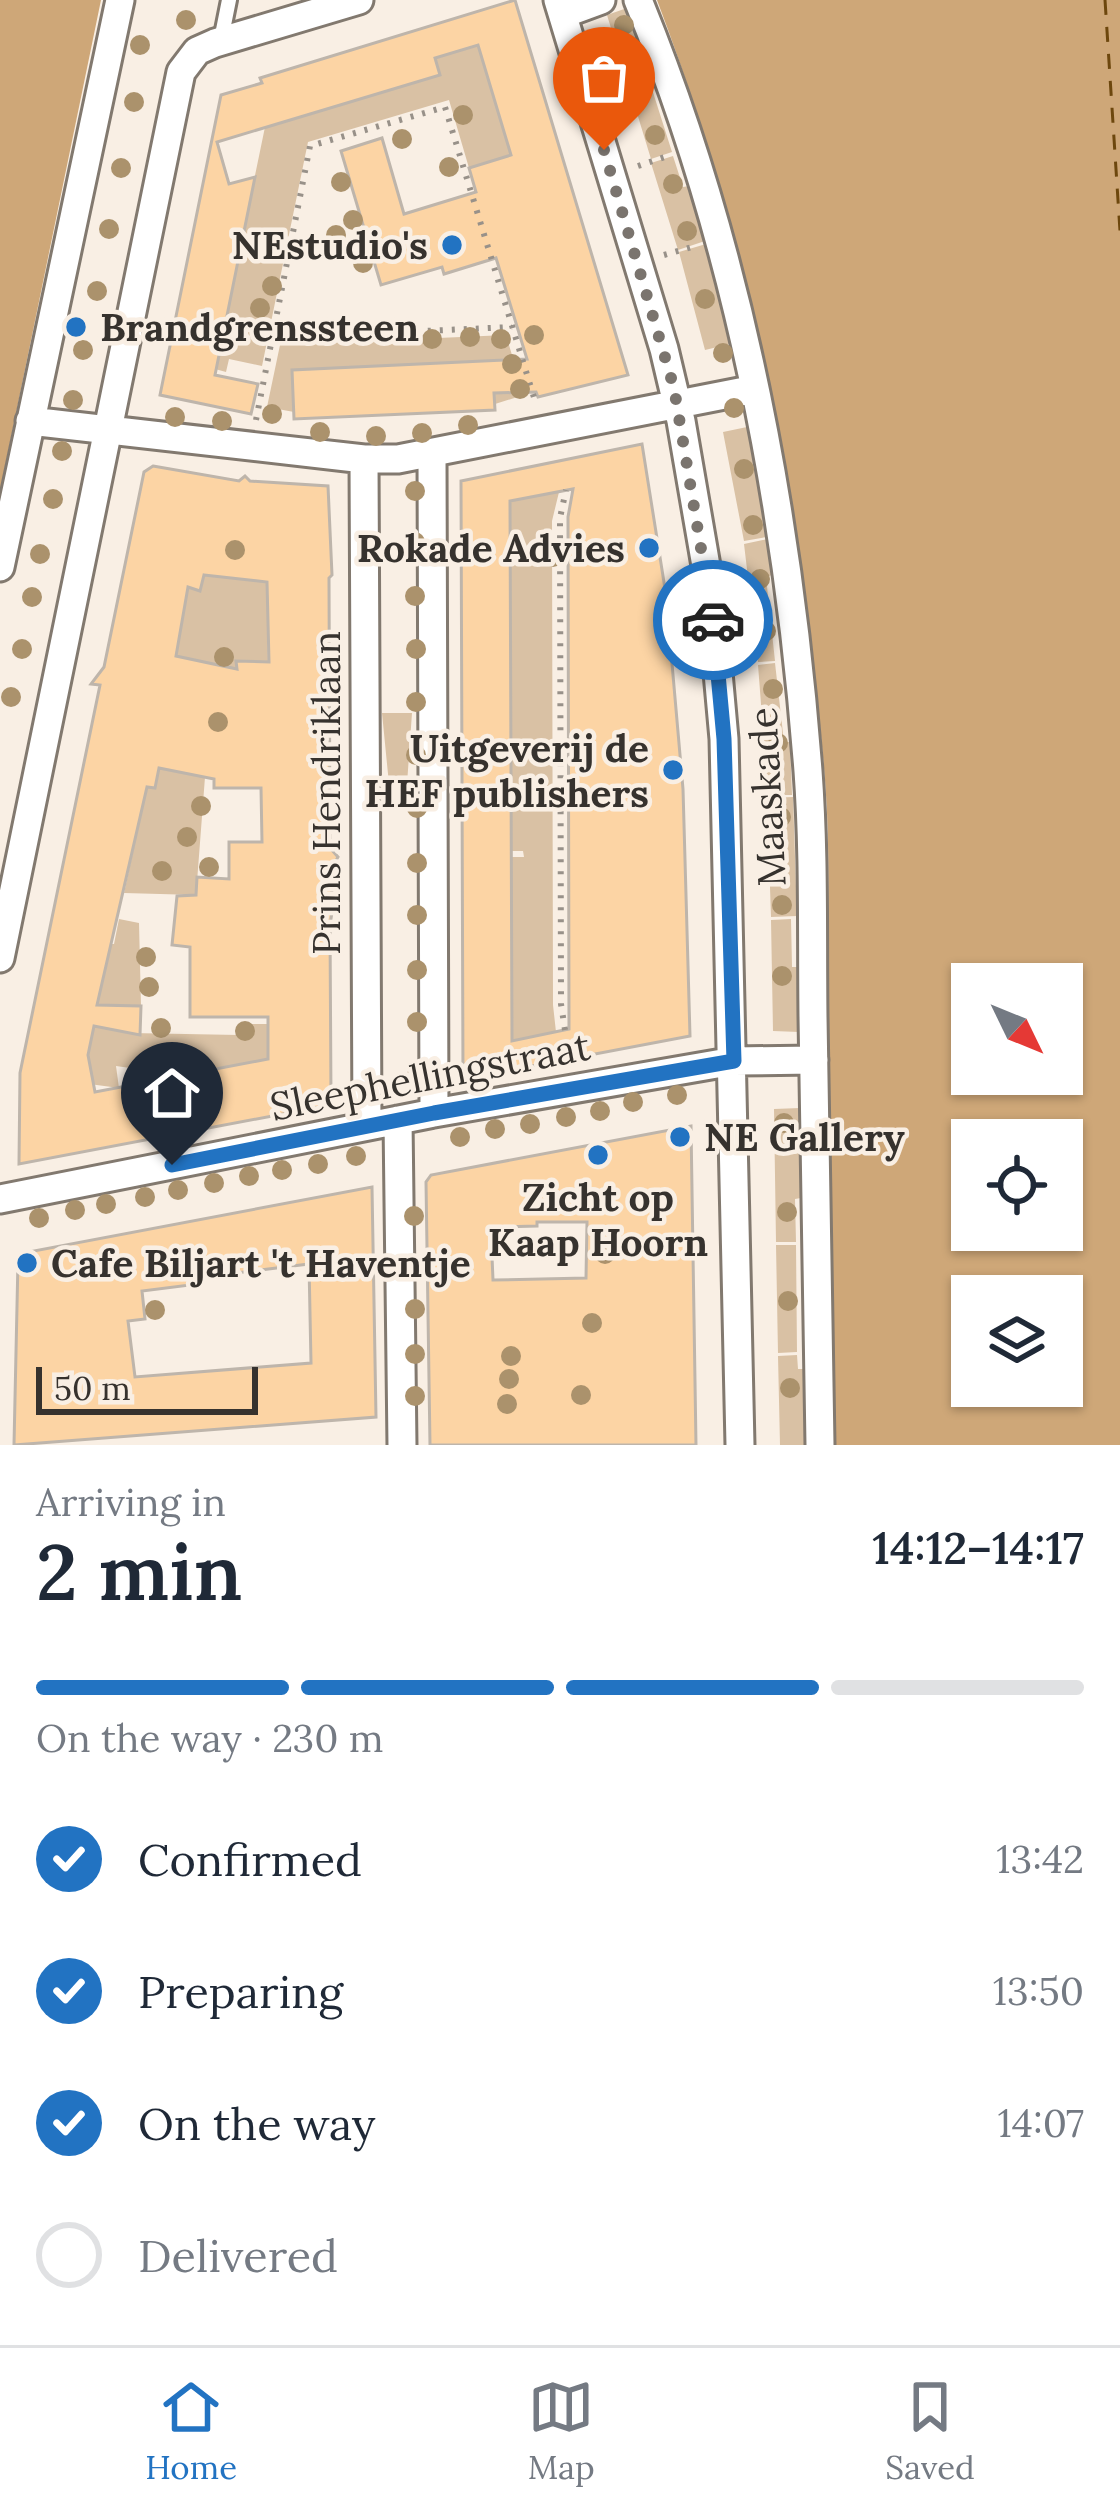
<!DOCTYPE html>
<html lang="en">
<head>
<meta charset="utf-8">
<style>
  :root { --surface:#fff; --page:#f2f2f3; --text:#1f2937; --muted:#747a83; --line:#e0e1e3; --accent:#2273c2 }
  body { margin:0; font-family:Lora,serif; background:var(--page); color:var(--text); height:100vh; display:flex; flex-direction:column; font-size:45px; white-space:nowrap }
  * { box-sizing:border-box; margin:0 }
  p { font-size:39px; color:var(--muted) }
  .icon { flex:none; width:66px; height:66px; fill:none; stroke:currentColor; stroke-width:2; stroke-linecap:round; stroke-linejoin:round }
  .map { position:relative; height:1445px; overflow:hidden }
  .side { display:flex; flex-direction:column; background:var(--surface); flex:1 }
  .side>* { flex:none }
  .needle { width:78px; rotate:133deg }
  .controls { position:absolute; left:951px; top:963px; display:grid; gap:24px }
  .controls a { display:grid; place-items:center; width:132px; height:132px; border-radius:0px; background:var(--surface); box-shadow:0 3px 9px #0004; font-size:60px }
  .scale { position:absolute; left:36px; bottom:30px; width:222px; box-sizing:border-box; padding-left:12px; border:6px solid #36322e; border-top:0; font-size:33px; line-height:42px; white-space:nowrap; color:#36322e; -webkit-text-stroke:9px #f9efe4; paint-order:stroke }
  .pin { position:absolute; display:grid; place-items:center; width:102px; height:102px; color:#fff; margin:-123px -51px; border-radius:50% 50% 50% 0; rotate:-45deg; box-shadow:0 0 12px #0007 }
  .pin .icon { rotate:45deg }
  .courier { position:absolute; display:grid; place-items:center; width:120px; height:120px; margin:-60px; border:9px solid #2273c2; border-radius:50%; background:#fff; color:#222; box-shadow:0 3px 15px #0007 }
  .summary em { font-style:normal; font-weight:600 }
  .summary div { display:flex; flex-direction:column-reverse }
  .summary { display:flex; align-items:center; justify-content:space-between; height:204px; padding:0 36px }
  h1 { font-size:78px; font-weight:600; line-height:90px }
  .bar { display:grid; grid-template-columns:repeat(4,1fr); gap:18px 12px; align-content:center; height:144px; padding:0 36px }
  .bar i { height:15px; border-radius:9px; background:var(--line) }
  .bar .active { background:var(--accent) }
  .bar p { grid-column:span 4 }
  ol { padding:0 36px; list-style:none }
  li { display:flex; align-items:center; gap:36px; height:132px }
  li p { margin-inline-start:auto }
  li .icon { padding:12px; border-radius:50%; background:var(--accent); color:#fff; stroke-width:4 }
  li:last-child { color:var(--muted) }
  li i { width:66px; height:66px; border:6px solid var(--line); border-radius:50% }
  .menu { display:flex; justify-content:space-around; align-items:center; height:168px; border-top:3px solid var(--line); background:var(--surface); font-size:33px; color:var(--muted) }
  .menu a { display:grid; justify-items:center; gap:6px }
  .menu .active { color:var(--accent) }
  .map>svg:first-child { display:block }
  .green { fill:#d9c1a4 }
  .water { fill:#cea778; fill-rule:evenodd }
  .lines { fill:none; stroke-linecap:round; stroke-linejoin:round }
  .ferry { stroke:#6d470d; stroke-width:3; stroke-dasharray:15 12; stroke-linecap:butt }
  .building { fill:#fcd4a4; stroke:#beb5ab; stroke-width:3; fill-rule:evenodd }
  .lane-casing { stroke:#82796f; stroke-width:20 }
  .street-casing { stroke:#82796f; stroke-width:33 }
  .path { stroke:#989189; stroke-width:6; stroke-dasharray:3 9; stroke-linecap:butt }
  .lane { stroke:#fff; stroke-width:14 }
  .street { stroke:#fff; stroke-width:27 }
  .tree { fill:#ab926c }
  .done { stroke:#7a746e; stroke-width:12; stroke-dasharray:0 21.6 }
  .route { stroke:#2273c2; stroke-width:15 }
  .poi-dot { fill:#2273c2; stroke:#f9efe4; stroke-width:4.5 }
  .labels { text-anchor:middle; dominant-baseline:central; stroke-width:9; stroke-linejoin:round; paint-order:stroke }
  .poi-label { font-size:39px; font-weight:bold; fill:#36322e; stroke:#f9efe4; text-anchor:end }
  .street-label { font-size:39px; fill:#36322e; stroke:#f9efe4 }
</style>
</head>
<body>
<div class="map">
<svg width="1120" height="1445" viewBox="0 0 1120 1445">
  <rect width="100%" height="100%" fill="#f9efe4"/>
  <path class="green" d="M630,7L657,83L651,86L672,152L651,159L607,15Z
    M478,45L511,155L469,168L449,100L308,142L262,366L229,359L226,372L215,369L265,127L439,75L435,58Z
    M673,156L683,187L689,186L705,241L678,250L651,163Z
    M706,244L730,344L705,350L679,252Z
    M506,335L524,395L495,404L493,362L293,370L294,412L267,407L280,345Z
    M747,427L767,537L744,541L723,432Z
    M559,492L552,521L553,1005L556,1032L512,1041L511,857H524L523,851H511L510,501Z
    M768,539L772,575L766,577L775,661L758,662L744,544Z
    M267,562L269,776L205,777L196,895L124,893L147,787L155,788L159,768L155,767L187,587L200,590L203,575Z
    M775,663L784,742H790L792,795H768L758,665Z
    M382,713H412L407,784H389Z
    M793,797L797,916L771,917L767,798Z
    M119,919L139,923L141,1006H132L131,1033L239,1035L240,1024H268V1084L238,1064L140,1084L137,1069L116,1066L119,1088L82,1083L109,944H114Z
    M791,919L792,967H798L799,1032L773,1031L771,920Z
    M800,1108L801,1198L795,1199L796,1242H776L774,1109Z
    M776,1245H796L797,1352L778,1353Z
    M797,1355L798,1369H804L805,1445H780L778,1356Z"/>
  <path class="water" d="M0,0H101L0,491Z
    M657,0H1120V1445H835C833,1296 831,1148 828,999C827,927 831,853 825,780C803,513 752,251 657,0ZM972,984H1062V1074H972ZM972,1140H1062V1230H972ZM972,1296H1062V1386H972Z"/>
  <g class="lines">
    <path class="ferry" d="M1105,0L1120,231"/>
  </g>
  <path class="building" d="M515,0L628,375L538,397L536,392L494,393L495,410L294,419L292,370L527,359L496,258L444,274L442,267L381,285L341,151L382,138L404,214L476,192L469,168L511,155L478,45L435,58L440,75L217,142L229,184L255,177L215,375L258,384L251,414L160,395L221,95L262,83L260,78Z
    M642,444L666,595L683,789L690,1036L463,1079L461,481ZM573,489L568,517L569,1029L512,1041L510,501Z
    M153,466L239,481L245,476L250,481L328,486L332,575L329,578L330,848L338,857L330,871L333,906L330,925L331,1099L325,1106L19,1164L20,1073L100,685L91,684L104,667L144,472ZM204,575L267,582L269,662L236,661L237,669L176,656L188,587L200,591ZM159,768L214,779V788H261L262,842H229V879L197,877L196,895L177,896L172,945L190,947V1017H268V1059L95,1092L88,1055L94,1026L140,1035L141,1006L97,1005L147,787L155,788Z
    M691,1126L696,1445H430L426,1182L431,1175ZM537,1222H587L586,1278L493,1280L491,1232H498L497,1227L537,1226Z
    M372,1187L376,1417L14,1445L18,1260L23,1253ZM309,1264L311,1363L135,1377L128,1321L145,1319L142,1291L198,1284V1279L212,1276Z"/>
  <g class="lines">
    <g class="lane-casing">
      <path id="lane" d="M221,40L229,0"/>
    </g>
    <g class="street-casing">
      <path id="street" d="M558,0L664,349L681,421L711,595L724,739L740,1445
        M638,0C738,244 788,508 808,771C814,852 812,935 813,1017C815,1160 818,1302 820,1445
        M563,14L601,0
        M30,421L364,459H398L755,389
        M432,455L434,1113
        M364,459L367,1126
        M0,567L120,0
        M0,958L181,72L197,51L215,43L359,0
        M398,1120L402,1445
        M0,1199L434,1113L734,1061L814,1060"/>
    </g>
    <path class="path" d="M638,166L665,157
      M664,255L692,247
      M272,338L512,327
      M256,420L310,146L445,107L536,404
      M565,1030L561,1004L560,518L566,490"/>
    <use href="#lane" class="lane"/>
    <use href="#street" class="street"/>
  </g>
  <g class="tree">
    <circle cx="186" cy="20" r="10"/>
    <circle cx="624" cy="25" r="10"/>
    <circle cx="140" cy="45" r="10"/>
    <circle cx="641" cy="80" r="10"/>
    <circle cx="134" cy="102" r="10"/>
    <circle cx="463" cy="115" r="10"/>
    <circle cx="655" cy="135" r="10"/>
    <circle cx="402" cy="139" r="10"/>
    <circle cx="449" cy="167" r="10"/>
    <circle cx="121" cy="168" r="10"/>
    <circle cx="341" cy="182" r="10"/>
    <circle cx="673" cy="184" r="10"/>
    <circle cx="353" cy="220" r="10"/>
    <circle cx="109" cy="229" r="10"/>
    <circle cx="687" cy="231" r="10"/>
    <circle cx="336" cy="235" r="10"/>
    <circle cx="363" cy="263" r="10"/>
    <circle cx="272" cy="286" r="10"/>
    <circle cx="97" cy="291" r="10"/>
    <circle cx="705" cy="299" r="10"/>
    <circle cx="260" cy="308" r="10"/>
    <circle cx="534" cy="335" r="10"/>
    <circle cx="470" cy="337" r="10"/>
    <circle cx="432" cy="339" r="10"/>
    <circle cx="501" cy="339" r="10"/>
    <circle cx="83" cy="350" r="10"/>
    <circle cx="723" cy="353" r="10"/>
    <circle cx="512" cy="364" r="10"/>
    <circle cx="520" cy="389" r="10"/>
    <circle cx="73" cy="400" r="10"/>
    <circle cx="734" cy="408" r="10"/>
    <circle cx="272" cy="414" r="10"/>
    <circle cx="175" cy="417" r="10"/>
    <circle cx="222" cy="421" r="10"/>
    <circle cx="468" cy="425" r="10"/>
    <circle cx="320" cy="432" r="10"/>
    <circle cx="422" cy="433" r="10"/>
    <circle cx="376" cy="436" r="10"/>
    <circle cx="62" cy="451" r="10"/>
    <circle cx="744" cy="469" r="10"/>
    <circle cx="415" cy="491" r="10"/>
    <circle cx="53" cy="499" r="10"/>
    <circle cx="753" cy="525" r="10"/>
    <circle cx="415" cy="542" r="10"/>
    <circle cx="235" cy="550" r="10"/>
    <circle cx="40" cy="554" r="10"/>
    <circle cx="553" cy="557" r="10"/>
    <circle cx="760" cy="579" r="10"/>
    <circle cx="415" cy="596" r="10"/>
    <circle cx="32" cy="597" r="10"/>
    <circle cx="766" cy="631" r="10"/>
    <circle cx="22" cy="649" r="10"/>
    <circle cx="416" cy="649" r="10"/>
    <circle cx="224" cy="657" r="10"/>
    <circle cx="773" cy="689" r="10"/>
    <circle cx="11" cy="697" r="10"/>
    <circle cx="416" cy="702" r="10"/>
    <circle cx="218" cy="722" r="10"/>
    <circle cx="778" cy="743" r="10"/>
    <circle cx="416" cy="755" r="10"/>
    <circle cx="201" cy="806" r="10"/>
    <circle cx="417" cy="808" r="10"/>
    <circle cx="781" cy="817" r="10"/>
    <circle cx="187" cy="837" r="10"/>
    <circle cx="417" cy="863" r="10"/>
    <circle cx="209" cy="867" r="10"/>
    <circle cx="162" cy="871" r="10"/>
    <circle cx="782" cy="905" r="10"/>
    <circle cx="417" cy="915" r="10"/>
    <circle cx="146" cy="957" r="10"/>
    <circle cx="417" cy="970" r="10"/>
    <circle cx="782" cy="976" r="10"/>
    <circle cx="149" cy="987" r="10"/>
    <circle cx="417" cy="1022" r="10"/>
    <circle cx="161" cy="1028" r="10"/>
    <circle cx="245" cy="1031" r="10"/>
    <circle cx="417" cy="1075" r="10"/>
    <circle cx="677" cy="1095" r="10"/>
    <circle cx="633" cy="1102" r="10"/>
    <circle cx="600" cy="1111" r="10"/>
    <circle cx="566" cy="1117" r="10"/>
    <circle cx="784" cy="1123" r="10"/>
    <circle cx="530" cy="1124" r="10"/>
    <circle cx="495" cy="1129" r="10"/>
    <circle cx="460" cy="1137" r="10"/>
    <circle cx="356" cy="1156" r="10"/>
    <circle cx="318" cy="1164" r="10"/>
    <circle cx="282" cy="1170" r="10"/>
    <circle cx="249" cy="1176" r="10"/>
    <circle cx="214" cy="1183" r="10"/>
    <circle cx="178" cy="1190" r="10"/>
    <circle cx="145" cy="1197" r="10"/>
    <circle cx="106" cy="1204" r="10"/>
    <circle cx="75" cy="1210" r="10"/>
    <circle cx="787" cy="1212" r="10"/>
    <circle cx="414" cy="1216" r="10"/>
    <circle cx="39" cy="1218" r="10"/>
    <circle cx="605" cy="1254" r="10"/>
    <circle cx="415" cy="1271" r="10"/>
    <circle cx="788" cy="1301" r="10"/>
    <circle cx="415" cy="1309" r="10"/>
    <circle cx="155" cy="1310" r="10"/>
    <circle cx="592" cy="1323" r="10"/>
    <circle cx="415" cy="1354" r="10"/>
    <circle cx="511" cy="1356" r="10"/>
    <circle cx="509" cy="1379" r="10"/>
    <circle cx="790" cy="1388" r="10"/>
    <circle cx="581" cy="1395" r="10"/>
    <circle cx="415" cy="1396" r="10"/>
    <circle cx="507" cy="1404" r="10"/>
  </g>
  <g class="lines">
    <path class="done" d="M604,150L674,388L713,620"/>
    <path class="route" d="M172,1165L434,1113L734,1061L724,739L713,620"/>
  </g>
  <g class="poi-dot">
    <circle cx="452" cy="245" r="12"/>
    <circle cx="76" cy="327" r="12"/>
    <circle cx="649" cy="548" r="12"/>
    <circle cx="673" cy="770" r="12"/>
    <circle cx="680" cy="1137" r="12"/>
    <circle cx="598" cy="1155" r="12"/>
    <circle cx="27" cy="1263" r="12"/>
  </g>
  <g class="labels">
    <g class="poi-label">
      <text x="428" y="245">NEstudio's</text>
      <text x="100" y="327" text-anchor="start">Brandgrenssteen</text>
      <text x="625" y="548">Rokade Advies</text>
      <text x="649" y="748">Uitgeverij de<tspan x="649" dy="45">HEF publishers</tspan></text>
      <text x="704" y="1137" text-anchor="start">NE Gallery</text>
      <text x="598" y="1197" text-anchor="middle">Zicht op<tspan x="598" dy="45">Kaap Hoorn</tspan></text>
      <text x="51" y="1263" text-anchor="start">Cafe Biljart 't Haventje</text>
    </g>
    <g class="street-label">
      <text transform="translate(326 793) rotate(-90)">Prins Hendriklaan</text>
      <text transform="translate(767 797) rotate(-93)">Maaskade</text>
      <text transform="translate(430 1076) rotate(-11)">Sleephellingstraat</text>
    </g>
  </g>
</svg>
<div class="controls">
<a><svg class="needle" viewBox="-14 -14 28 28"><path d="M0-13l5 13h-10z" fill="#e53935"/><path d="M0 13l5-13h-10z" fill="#747a83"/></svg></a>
<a><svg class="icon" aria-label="locate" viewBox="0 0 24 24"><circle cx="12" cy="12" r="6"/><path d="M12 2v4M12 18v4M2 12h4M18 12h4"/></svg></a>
<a><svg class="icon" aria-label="layers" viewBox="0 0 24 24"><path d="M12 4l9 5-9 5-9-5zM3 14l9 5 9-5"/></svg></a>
</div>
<div class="scale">50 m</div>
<div class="pin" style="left:604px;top:150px;background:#ea580c"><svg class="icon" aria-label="bag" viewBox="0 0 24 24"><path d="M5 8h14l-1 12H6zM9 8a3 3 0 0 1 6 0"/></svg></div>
<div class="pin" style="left:172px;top:1165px;background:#1f2937"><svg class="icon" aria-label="home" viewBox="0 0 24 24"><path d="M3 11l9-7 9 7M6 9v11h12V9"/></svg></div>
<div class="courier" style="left:713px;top:620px"><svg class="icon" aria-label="car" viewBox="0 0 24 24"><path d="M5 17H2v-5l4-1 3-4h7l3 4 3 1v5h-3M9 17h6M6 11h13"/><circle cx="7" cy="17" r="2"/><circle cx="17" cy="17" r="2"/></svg></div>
</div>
<section class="side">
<div class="summary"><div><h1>2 min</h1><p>Arriving in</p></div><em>14:12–14:17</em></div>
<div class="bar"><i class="active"></i><i class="active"></i><i class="active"></i><i></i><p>On the way · 230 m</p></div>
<ol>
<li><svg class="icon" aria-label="check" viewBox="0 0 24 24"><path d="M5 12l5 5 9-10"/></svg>Confirmed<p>13:42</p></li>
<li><svg class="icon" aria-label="check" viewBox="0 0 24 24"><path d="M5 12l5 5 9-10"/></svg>Preparing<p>13:50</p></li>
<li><svg class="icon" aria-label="check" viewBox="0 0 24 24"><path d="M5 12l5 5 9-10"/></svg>On the way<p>14:07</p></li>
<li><i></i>Delivered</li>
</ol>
</section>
<nav class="menu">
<a class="active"><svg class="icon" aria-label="home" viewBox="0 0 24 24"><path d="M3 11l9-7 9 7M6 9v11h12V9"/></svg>Home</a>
<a><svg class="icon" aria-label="map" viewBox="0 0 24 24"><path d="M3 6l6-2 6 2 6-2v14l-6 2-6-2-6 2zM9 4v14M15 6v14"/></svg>Map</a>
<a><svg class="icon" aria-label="saved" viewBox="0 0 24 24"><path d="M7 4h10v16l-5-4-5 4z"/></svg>Saved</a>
</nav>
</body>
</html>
